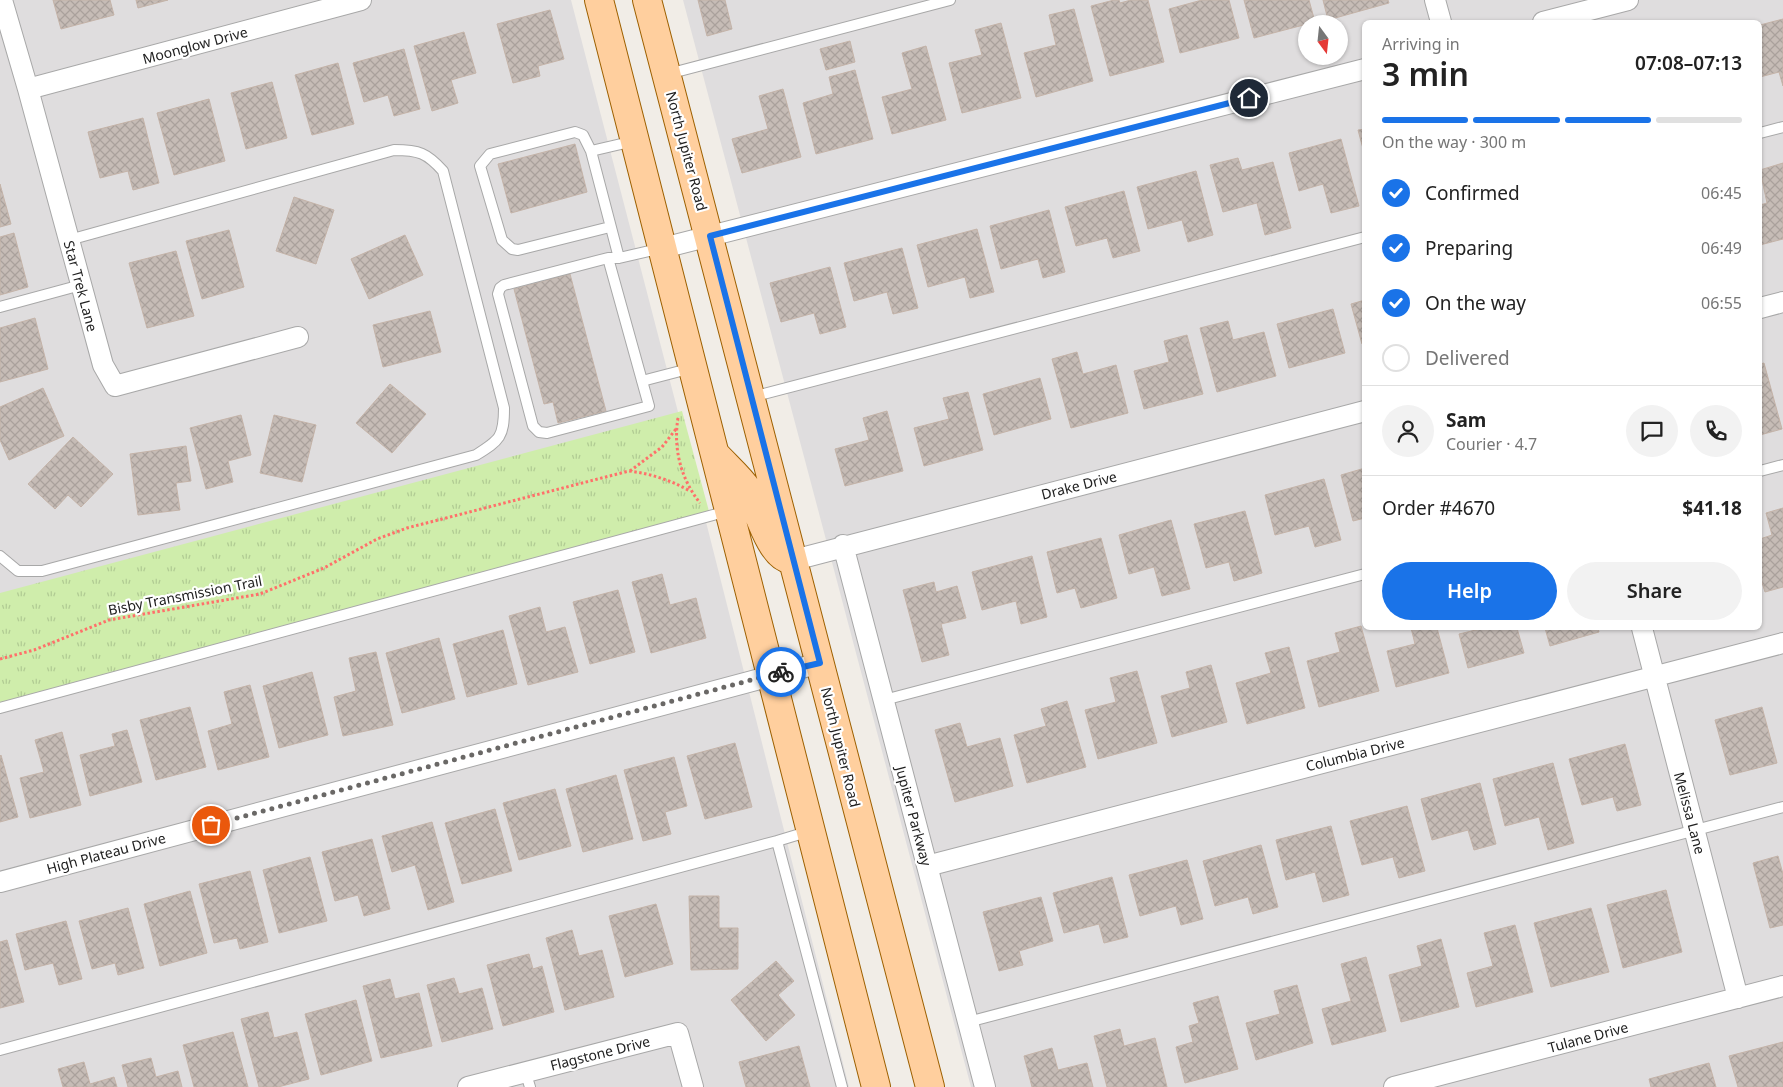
<!DOCTYPE html>
<html lang="en">
<head>
<meta charset="utf-8">
<style>
  :root { --surface:#fff; --page:#f2f2f2; --text:#222; --muted:#767676; --line:#e0e0e0; --accent:#1a73e8 }
  body { margin:0; font-family:"Noto Sans",sans-serif; background:var(--page); color:var(--text); height:100vh; display:flex; flex-direction:column; font-size:19px; white-space:nowrap }
  * { box-sizing:border-box; margin:0 }
  p { font-size:16px; color:var(--muted) }
  .icon { flex:none; width:28px; height:28px; fill:none; stroke:currentColor; stroke-width:2; stroke-linecap:round; stroke-linejoin:round }
  .map { position:relative; flex:1; overflow:hidden }
  .sheet { position:absolute; left:1362px; top:20px; width:400px; height:610px; display:flex; flex-direction:column; background:var(--surface); border-radius:8px; box-shadow:0 1px 4px #0004 }
  .sheet>* { flex:none }
  .needle { width:32px; rotate:165deg }
  .fabs { position:absolute; left:1298px; top:15px; display:grid; gap:10px }
  .fabs a { display:grid; place-items:center; width:50px; height:50px; border-radius:50%; background:var(--surface); box-shadow:0 1px 4px #0004; font-size:25px }
  .pin { position:absolute; display:grid; place-items:center; width:42px; height:42px; color:#fff; margin:-21px; border:2px solid #fff; border-radius:50%; box-shadow:0 1px 5px #0007 }
  .courier { position:absolute; display:grid; place-items:center; width:50px; height:50px; margin:-25px; border:4px solid #1a73e8; border-radius:50%; background:#fff; color:#222; box-shadow:0 1px 6px #0007 }
  .overview em { font-style:normal; font-weight:600 }
  .overview div { display:flex; flex-direction:column-reverse }
  .overview { display:flex; align-items:center; justify-content:space-between; height:85px; padding:0 20px }
  h1 { font-size:32px; font-weight:600; line-height:38px }
  .bar { display:grid; grid-template-columns:repeat(4,1fr); gap:8px 5px; align-content:center; height:60px; padding:0 20px }
  .bar i { height:6px; border-radius:4px; background:var(--line) }
  .bar .selected { background:var(--accent) }
  .bar p { grid-column:span 4 }
  .line { display:flex; align-items:center; gap:12px; padding:0 20px; border-top:1px solid var(--line) }
  .line div { flex:1 }
  .round { display:grid; place-items:center; flex:none; width:52px; height:52px; border-radius:26px; background:var(--page) }
  ol { padding:0 20px; list-style:none }
  li { display:flex; align-items:center; gap:15px; height:55px }
  li p { margin-inline-start:auto }
  li .icon { padding:5px; border-radius:50%; background:var(--accent); color:#fff; stroke-width:4 }
  li:last-child { color:var(--muted) }
  li i { width:28px; height:28px; border:2px solid var(--line); border-radius:50% }
  .cta { display:flex; gap:10px; margin-top:auto; padding:10px 20px }
  .cta a { flex:1; height:58px; border-radius:30px; background:var(--accent); color:#fff; font-size:20px; font-weight:600; line-height:58px; text-align:center }
  .cta a+a { background:var(--page); color:var(--text) }
  .map>svg:first-child { display:block }
  .residential { fill:#dfddde; fill-rule:evenodd }
  .grass { fill:url(#grass-tufts) }
  .building { fill:url(#building-cross-hatch); stroke:#c4b3a8 }
  .lines { fill:none; stroke-linecap:round; stroke-linejoin:round }
  .service-casing { stroke:#a8a8a8; stroke-width:12 }
  .minor-casing { stroke:#a8a8a8; stroke-width:22 }
  .primary-casing { stroke:#9d6000; stroke-width:30 }
  .path { stroke:#ff706a; stroke-width:3; stroke-dasharray:2.5 2.5; stroke-linecap:butt }
  .service { stroke:#fff; stroke-width:10 }
  .minor { stroke:#fff; stroke-width:20 }
  .primary { stroke:#ffcf9e; stroke-width:28 }
  .done { stroke:#6a6866; stroke-width:5; stroke-dasharray:0 9 }
  .route { stroke:#1a73e8; stroke-width:6 }
  .labels { text-anchor:middle; dominant-baseline:central; stroke-width:4.5; stroke-linejoin:round; paint-order:stroke }
  .street-label { font-size:14px; fill:#212121; stroke:#fff }
</style>
</head>
<body>
<div class="map">
<svg width="1783" height="1087" viewBox="0 0 1783 1087">
  <defs>
    <pattern id="grass-tufts" width="24" height="20" patternUnits="userSpaceOnUse" patternTransform="scale(1.25)"><rect width="24" height="20" fill="#cfedab"/><path d="M3 7l-1-3M5 7V3M7 7l1-3M15 17l-1-3M17 17v-4M19 17l1-3" fill="none" stroke="#b1cb93"/></pattern>
    <pattern id="building-cross-hatch" width="8" height="8" patternUnits="userSpaceOnUse" patternTransform="scale(1.25)"><rect width="8" height="8" fill="#c6bcb6"/><path d="M0 0l8 8M0 8l8-8" fill="none" stroke="#aaa19c"/></pattern>
  </defs>
  <rect width="100%" height="100%" fill="#f1ede7"/>
  <path class="residential" d="M0,0H571L684,435L849,1087H0Z
    M683,0H1783V1087H971ZM1365,22H1760V628H1365ZM1306,24H1339V56H1306Z"/>
  <path class="grass" d="M682,411L710,515L0,705V593Z"/>
  <path class="building" d="M53,0H110L114,15L61,29Z
    M136,0H168L138,8Z
    M698,0H725L732,29L707,36Z
    M1114,0H1119L1120,3L1131,0H1148L1164,62L1110,76L1091,6Z
    M1202,0H1229L1239,38L1180,53L1169,9Z
    M1244,0H1309L1315,22L1254,38Z
    M1323,0H1388L1389,3L1328,20Z
    M1074,9L1093,81L1036,97L1024,53L1056,45L1049,15Z
    M550,10L564,59L538,66L540,76L513,83L497,24Z
    M1783,19V86L1779,72L1760,77V25Z
    M1001,23L1021,98L962,113L949,63L982,55L975,30Z
    M464,32L476,73L451,80L458,103L432,111L414,46Z
    M850,41L855,62L826,70L820,49Z
    M926,46L946,120L892,134L882,97L912,89L902,53Z
    M404,49L420,109L394,116L388,95L364,102L353,63Z
    M338,63L354,124L312,135L295,75Z
    M855,70L873,139L816,154L803,103L833,94L829,77Z
    M272,82L287,138L246,149L231,93Z
    M783,89L801,157L742,173L732,139L768,129L759,96Z
    M209,99L225,161L174,175L157,113Z
    M143,118L159,183L133,190L128,171L100,178L88,132Z
    M1365,129V156L1358,130Z
    M1341,139L1359,206L1331,213L1323,184L1299,191L1289,153Z
    M575,144L587,192L511,213L498,164Z
    M1238,158L1242,170L1273,162L1291,228L1265,235L1257,203L1223,212L1210,165Z
    M1783,163V239L1760,245V205L1767,203L1760,170Z
    M1196,171L1213,235L1188,242L1182,220L1148,229L1137,187Z
    M0,184L11,224L0,227Z
    M1124,191L1140,251L1113,258L1107,238L1076,246L1065,207Z
    M294,197L334,210L316,264L276,251Z
    M1049,210L1065,272L1043,278L1038,259L1001,269L990,226Z
    M977,229L994,292L970,298L965,277L928,287L917,245Z
    M229,230L244,287L202,299L186,241Z
    M14,233L28,287L0,295V237Z
    M405,235L423,275L369,299L351,259Z
    M902,248L918,308L893,314L887,292L854,301L844,263Z
    M176,251L194,316L147,328L129,263Z
    M830,267L846,327L820,334L814,313L781,322L770,283Z
    M570,274L606,411L558,423L553,402L544,404L514,289Z
    M1365,300V343L1362,344L1351,304Z
    M1333,309L1345,353L1289,368L1277,324Z
    M430,311L441,352L383,367L373,325Z
    M35,318L48,369L0,382V328Z
    M1228,321L1233,340L1264,332L1276,376L1217,392L1200,328Z
    M1187,335L1203,394L1144,409L1134,371L1169,362L1164,341Z
    M1077,352L1083,374L1116,365L1128,413L1071,428L1052,359Z
    M1764,363L1782,429L1760,435V364Z
    M1040,378L1051,419L994,435L983,394Z
    M390,384L426,414L392,453L356,423Z
    M43,388L64,436L9,460L0,440V407Z
    M968,392L983,450L924,466L914,428L949,419L943,398Z
    M887,411L903,471L845,486L835,449L869,440L863,418Z
    M241,415L251,455L228,461L233,482L206,489L190,428Z
    M274,415L316,425L302,482L260,473Z
    M73,437L113,474L81,507L68,495L55,509L28,484Z
    M186,446L191,481L176,483L180,510L138,515L130,454Z
    M1365,468V518L1353,521L1341,475Z
    M1324,479L1341,540L1315,547L1309,526L1275,535L1265,495Z
    M1783,508V587L1765,592L1760,576V539L1772,535L1766,513Z
    M1245,511L1262,573L1234,581L1229,562L1206,568L1194,524Z
    M1171,520L1190,589L1162,596L1154,567L1129,574L1119,535Z
    M1101,538L1117,598L1081,608L1075,588L1057,593L1047,552Z
    M1032,556L1047,617L1021,624L1016,601L982,610L972,572Z
    M662,574L670,605L696,598L706,638L651,653L632,582Z
    M934,582L936,592L957,586L966,618L941,624L949,655L922,662L903,590Z
    M618,590L635,652L590,664L573,602Z
    M540,607L546,632L565,627L578,672L528,685L509,616Z
    M1361,626L1379,691L1319,707L1307,661L1340,652L1335,633Z
    M1411,628H1437L1449,673L1396,687L1387,651L1415,644Z
    M1484,628H1517L1524,653L1468,668L1459,634Z
    M1545,628H1598L1599,632L1550,646Z
    M503,630L517,684L467,697L453,644Z
    M439,638L455,699L402,713L386,653Z
    M1289,647L1305,708L1247,724L1236,683L1271,673L1265,653Z
    M376,652L393,725L343,736L334,697L356,691L349,658Z
    M1211,665L1227,722L1172,737L1161,696L1190,688L1186,672Z
    M1137,671L1157,743L1098,759L1085,710L1116,702L1110,678Z
    M312,672L328,735L279,748L263,686Z
    M250,685L269,757L218,770L208,731L232,724L224,692Z
    M1067,701L1086,767L1027,783L1014,735L1046,726L1041,709Z
    M190,707L206,767L156,780L140,720Z
    M1762,707L1777,763L1730,775L1715,720Z
    M960,723L967,747L1000,738L1013,786L955,802L935,730Z
    M127,730L142,782L90,796L80,755L115,746L112,734Z
    M62,732L81,805L30,818L20,778L44,772L35,740Z
    M735,743L752,807L705,819L687,756Z
    M1625,744L1641,805L1617,811L1613,797L1582,805L1569,759Z
    M1,755L18,817L0,822V756Z
    M674,757L687,806L665,812L671,834L643,841L624,770Z
    M1553,763L1574,843L1548,850L1539,817L1505,826L1493,779Z
    M616,775L633,839L583,852L566,789Z
    M1480,783L1496,844L1474,850L1468,830L1432,840L1421,799Z
    M555,789L571,846L519,860L503,803Z
    M1407,806L1425,871L1399,878L1393,857L1362,865L1350,821Z
    M495,809L512,871L462,884L445,823Z
    M432,822L454,902L428,910L415,865L392,872L382,836Z
    M1331,826L1349,895L1323,902L1315,872L1286,880L1276,840Z
    M372,839L390,909L364,916L358,895L335,901L322,852Z
    M1261,845L1278,907L1253,914L1248,897L1215,906L1203,861Z
    M1778,856L1783,874V925L1770,928L1753,863Z
    M310,857L327,921L279,933L263,870Z
    M1187,860L1203,919L1181,925L1176,906L1140,916L1129,875Z
    M250,871L268,942L240,949L237,938L214,943L199,884Z
    M1112,877L1128,937L1104,943L1099,924L1064,933L1053,893Z
    M1666,890L1682,952L1623,968L1607,905Z
    M190,891L207,953L160,966L144,904Z
    M689,896H719V928H738V969L691,970Z
    M1041,897L1053,941L1019,951L1023,965L999,971L983,912Z
    M656,904L673,964L625,977L609,916Z
    M128,908L144,968L118,975L115,963L92,969L79,921Z
    M1591,908L1609,972L1551,987L1534,923Z
    M66,921L82,979L59,985L53,963L25,970L16,934Z
    M1515,925L1533,992L1476,1007L1467,973L1493,966L1484,933Z
    M572,930L579,956L602,950L614,997L565,1010L546,938Z
    M1441,939L1459,1007L1401,1022L1389,975L1422,966L1417,946Z
    M7,940L24,1002L0,1008V942Z
    M529,954L533,969L542,966L554,1012L503,1026L487,965Z
    M1366,957L1386,1031L1332,1045L1322,1009L1351,1001L1341,964Z
    M776,961L794,981L778,995L795,1015L766,1041L731,1000Z
    M454,978L459,994L482,988L493,1029L442,1042L427,985Z
    M390,979L395,999L419,993L432,1046L381,1058L363,986Z
    M1297,985L1313,1043L1256,1060L1246,1023L1280,1014L1274,991Z
    M1218,996L1238,1069L1185,1083L1176,1047L1193,1042L1189,1026L1199,1023L1193,1003Z
    M356,1000L372,1061L321,1075L305,1014Z
    M268,1012L274,1038L297,1032L309,1079L278,1087H259L241,1019Z
    M1120,1029L1124,1046L1155,1038L1167,1087H1107L1094,1036Z
    M233,1032L248,1087H194L183,1045Z
    M1783,1042V1087H1738L1729,1056Z
    M799,1046L810,1087H746L739,1062Z
    M1052,1048L1058,1070L1087,1063L1093,1087H1032L1024,1056Z
    M151,1058L156,1077L178,1071L182,1087H128L122,1065Z
    M84,1062L90,1084L114,1077L117,1087H63L58,1069Z
    M1709,1063L1716,1087H1651L1649,1079Z"/>
  <g class="lines">
    <g class="service-casing">
      <path id="service" d="M668,74L950,0
        M1760,133L1783,127
        M591,151L583,135L575,132L490,154L480,166L502,240L512,249L518,250L610,227
        M608,258L649,406L547,433L539,432L533,426L498,294L500,288L504,285L608,258H619L662,248
        M619,258L591,151L634,141
        M0,307L81,285
        M642,381L692,368
        M752,397L1365,237
        M1760,471L1783,465
        M0,556L18,571H42L476,455C500,440 504,437 504,408L443,171C427,153 419,150 394,150L69,240
        M884,700L1365,574
        M0,708L728,511
        M777,841L810,831
        M968,1022L1783,807
        M0,1050L777,841L842,1087
        M525,1071L530,1087"/>
    </g>
    <g class="minor-casing">
      <path id="minor" d="M2,0L28,89L103,365L115,386L298,337
        M1435,0L1441,22
        M1543,22L1628,0
        M28,89L361,0
        M663,248L1365,69
        M1760,308L1783,302
        M843,545L985,1087
        M794,560L1365,411
        M1642,628L1738,998
        M927,866L1783,643
        M0,882L820,663
        M468,1087L678,1033L693,1087
        M1394,1087L1783,986"/>
    </g>
    <g class="primary-casing">
      <path id="primary" d="M599,0L876,1087
        M647,0L930,1087
        M716,455C726,466 740,478 748,490C757,506 770,556 789,559"/>
    </g>
    <path class="path" d="M678,418C673,449 681,479 700,503
      M630,471L662,447L676,429
      M0,659L34,650L109,620L260,594L324,568L377,539L407,528L629,471C652,474 670,480 690,491"/>
    <use href="#service" class="service"/>
    <use href="#minor" class="minor"/>
    <use href="#primary" class="primary"/>
  </g>
  <g class="lines">
    <path class="done" d="M211,825L781,672"/>
    <path class="route" d="M781,672L820,663L710,236L1249,98"/>
  </g>
  <g class="labels">
    <g class="street-label">
      <text transform="translate(195 45) rotate(-15)">Moonglow Drive</text>
      <text transform="translate(687 151) rotate(75)">North Jupiter Road</text>
      <text transform="translate(81 286) rotate(75)">Star Trek Lane</text>
      <text transform="translate(1079 485) rotate(-14)">Drake Drive</text>
      <text transform="translate(185 595) rotate(-11)">Bisby Transmission Trail</text>
      <text transform="translate(841 747) rotate(76)">North Jupiter Road</text>
      <text transform="translate(1355 754) rotate(-14)">Columbia Drive</text>
      <text transform="translate(1690 813) rotate(75)">Melissa Lane</text>
      <text transform="translate(914 816) rotate(75)">Jupiter Parkway</text>
      <text transform="translate(106 853) rotate(-15)">High Plateau Drive</text>
      <text transform="translate(1588 1037) rotate(-15)">Tulane Drive</text>
      <text transform="translate(600 1053) rotate(-14)">Flagstone Drive</text>
    </g>
  </g>
</svg>
<div class="fabs">
<a><svg class="needle" viewBox="-14 -14 28 28"><path d="M0-13l5 13h-10z" fill="#e53935"/><path d="M0 13l5-13h-10z" fill="#767676"/></svg></a>
</div>
<div class="pin" style="left:211px;top:825px;background:#ea580c"><svg class="icon" aria-label="bag" viewBox="0 0 24 24"><path d="M5 8h14l-1 12H6zM9 8a3 3 0 0 1 6 0"/></svg></div>
<div class="pin" style="left:1249px;top:98px;background:#1f2937"><svg class="icon" aria-label="home" viewBox="0 0 24 24"><path d="M3 11l9-7 9 7M6 9v11h12V9"/></svg></div>
<div class="courier" style="left:781px;top:672px"><svg class="icon" aria-label="bike" viewBox="0 0 24 24"><circle cx="6" cy="16" r="4"/><circle cx="18" cy="16" r="4"/><path d="M6 16l4-8h5l3 8M10 8l3 8H6M13 5h3"/></svg></div>
<section class="sheet">
<div class="overview"><div><h1>3 min</h1><p>Arriving in</p></div><em>07:08–07:13</em></div>
<div class="bar"><i class="selected"></i><i class="selected"></i><i class="selected"></i><i></i><p>On the way · 300 m</p></div>
<ol>
<li><svg class="icon" aria-label="check" viewBox="0 0 24 24"><path d="M5 12l5 5 9-10"/></svg>Confirmed<p>06:45</p></li>
<li><svg class="icon" aria-label="check" viewBox="0 0 24 24"><path d="M5 12l5 5 9-10"/></svg>Preparing<p>06:49</p></li>
<li><svg class="icon" aria-label="check" viewBox="0 0 24 24"><path d="M5 12l5 5 9-10"/></svg>On the way<p>06:55</p></li>
<li><i></i>Delivered</li>
</ol>
<div class="line" style="height:90px"><a class="round"><svg class="icon" aria-label="person" viewBox="0 0 24 24"><circle cx="12" cy="8" r="4"/><path d="M4 21q1-7 8-7t8 7"/></svg></a><div><b>Sam</b><p>Courier · 4.7</p></div><a class="round"><svg class="icon" aria-label="chat" viewBox="0 0 24 24"><path d="M4 5h16v11H9l-5 4z"/></svg></a><a class="round"><svg class="icon" aria-label="phone" viewBox="0 0 24 24"><path d="M5 4h4l2 5-3 2q2 4 5 5l2-3 5 2v4C11 20 4 13 5 4z"/></svg></a></div>
<div class="line" style="height:65px"><div>Order #4670</div><b>$41.18</b></div>
<div class="cta"><a>Help</a><a>Share</a></div>
</section>
</div>
</body>
</html>
